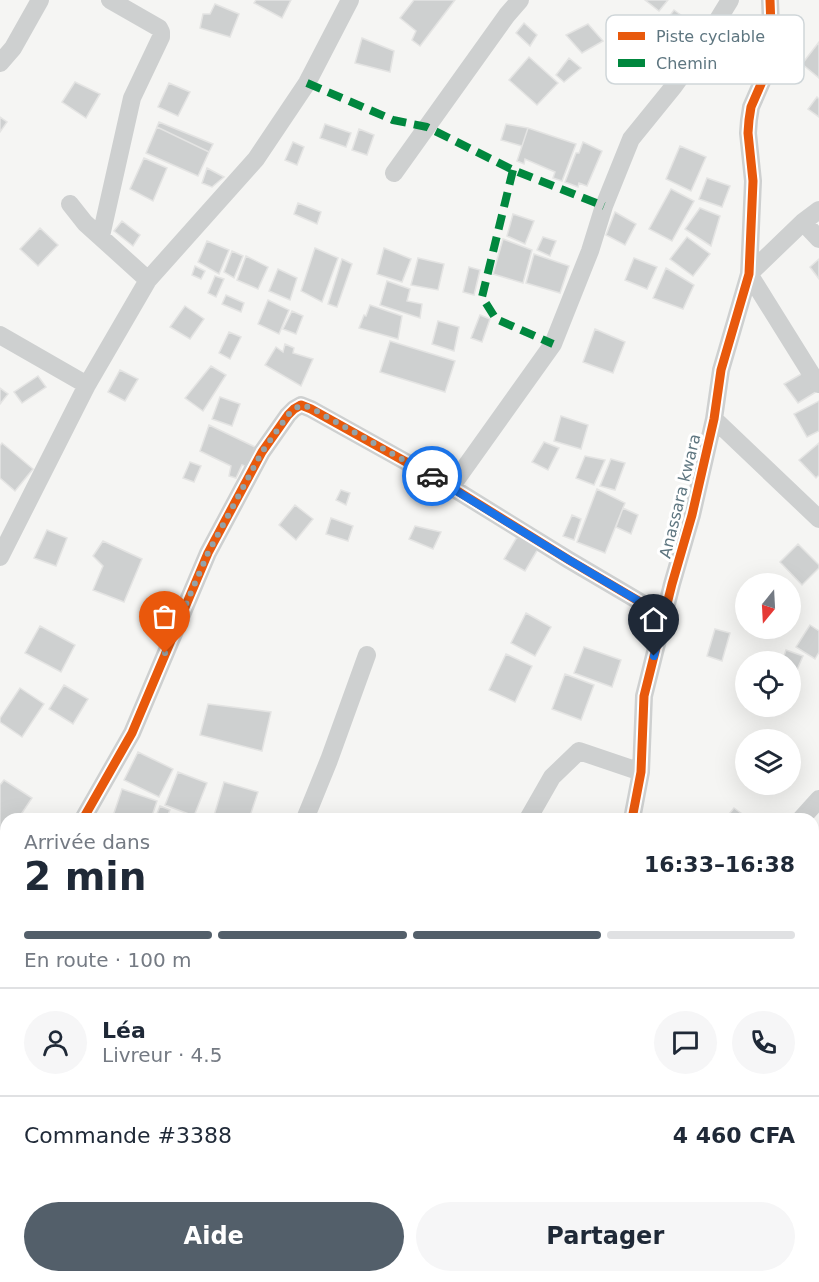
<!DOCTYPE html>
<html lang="fr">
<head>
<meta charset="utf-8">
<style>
  :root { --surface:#fff; --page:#f6f6f7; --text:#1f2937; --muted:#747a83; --line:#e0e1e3; --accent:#535f6a }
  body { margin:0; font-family:"DejaVu Sans",sans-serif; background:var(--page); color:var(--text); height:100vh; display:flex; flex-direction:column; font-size:22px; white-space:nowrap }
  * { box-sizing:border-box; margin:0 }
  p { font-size:20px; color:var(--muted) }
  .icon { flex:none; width:33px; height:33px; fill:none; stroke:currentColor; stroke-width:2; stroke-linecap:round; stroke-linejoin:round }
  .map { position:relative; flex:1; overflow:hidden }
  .sheet { position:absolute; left:0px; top:813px; width:819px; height:470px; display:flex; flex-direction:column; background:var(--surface); border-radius:18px 18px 0 0; box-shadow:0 6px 24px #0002 }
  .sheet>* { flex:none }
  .needle { width:39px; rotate:198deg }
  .buttons { position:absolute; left:735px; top:573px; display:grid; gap:12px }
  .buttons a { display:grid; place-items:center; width:66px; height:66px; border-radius:50%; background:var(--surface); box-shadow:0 6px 24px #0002; font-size:30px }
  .pin { position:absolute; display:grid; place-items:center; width:51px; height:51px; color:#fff; margin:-62px -26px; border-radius:50% 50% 50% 0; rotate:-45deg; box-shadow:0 0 6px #0007 }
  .pin .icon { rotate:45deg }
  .courier { position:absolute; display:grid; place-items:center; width:60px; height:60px; margin:-30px; border:4px solid #1a73e8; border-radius:50%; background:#fff; color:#222; box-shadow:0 2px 8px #0007 }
  .summary em { font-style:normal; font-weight:800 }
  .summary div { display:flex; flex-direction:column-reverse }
  .summary { display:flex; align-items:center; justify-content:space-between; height:102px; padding:0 24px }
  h1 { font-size:39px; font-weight:800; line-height:45px }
  .bar { display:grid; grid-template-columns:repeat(4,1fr); gap:9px 6px; align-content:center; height:72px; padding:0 24px }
  .bar i { height:8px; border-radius:4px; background:var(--line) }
  .bar .selected { background:var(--accent) }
  .bar p { grid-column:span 4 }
  .line { display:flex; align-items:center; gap:15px; padding:0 24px; border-top:2px solid var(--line) }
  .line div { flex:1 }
  .round { display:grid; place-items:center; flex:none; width:63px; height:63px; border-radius:32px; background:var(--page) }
  .action { display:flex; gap:12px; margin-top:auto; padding:12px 24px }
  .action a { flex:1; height:69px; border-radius:36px; background:var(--accent); color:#fff; font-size:24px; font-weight:800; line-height:69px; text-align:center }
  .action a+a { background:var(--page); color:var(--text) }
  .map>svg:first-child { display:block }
  .building { fill:#ced0d0; stroke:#e4e4e3; stroke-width:1.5 }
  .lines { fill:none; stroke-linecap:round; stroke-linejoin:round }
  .street { stroke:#ced0d0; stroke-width:18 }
  .quiet { stroke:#00873e; stroke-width:8; stroke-dasharray:15 8; stroke-linecap:butt }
  .cycleway-casing { stroke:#fff; stroke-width:13 }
  .cycleway { stroke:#e8590c; stroke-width:9 }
  .done { stroke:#93a2a8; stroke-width:6; stroke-dasharray:0 10.8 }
  .route { stroke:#1a73e8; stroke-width:8 }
  .labels { text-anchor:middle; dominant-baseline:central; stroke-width:6; stroke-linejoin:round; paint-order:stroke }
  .street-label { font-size:16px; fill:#5e7680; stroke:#fff }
  .key { fill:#fff; stroke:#cfd6d9; stroke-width:1.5 }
  .key-label { font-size:16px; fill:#5e7680 }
</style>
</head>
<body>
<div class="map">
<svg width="819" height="1282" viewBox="0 0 819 1282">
  <rect width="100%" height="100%" fill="#f5f5f3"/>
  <path class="building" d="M256,0H291L282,18L254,3Z
    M414,0H455L420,46L412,40L416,31L400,18Z
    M645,0H668L659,11Z
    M215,4L239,14L230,37L200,28L203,14H210Z
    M674,10L707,34L693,53L660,29Z
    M524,23L537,35L530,46L516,33Z
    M588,24L603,41L582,53L566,35Z
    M362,38L394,51L390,72L355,63Z
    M819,42V78L802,64Z
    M529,57L558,83L537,105L509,80Z
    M569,58L581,68L564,82L556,75Z
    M75,82L100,94L86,118L62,102Z
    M169,83L190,92L178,116L158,107Z
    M817,97L819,99V117L808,109Z
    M0,117L7,122L0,132Z
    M159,122L213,144L209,152L157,127Z
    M325,124L351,133L346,147L320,138Z
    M506,124L528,128L522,146L501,140Z
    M157,127L209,152L198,176L146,153Z
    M528,128L576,144L562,181L553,178L555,172L525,159L524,164L517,161Z
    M359,129L374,135L367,155L352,150Z
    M293,142L304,147L297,165L285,160Z
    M583,142L602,151L587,186L579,183L578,187L565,182L576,153H579Z
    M680,146L706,157L691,191L666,179Z
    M144,158L167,168L153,201L130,189Z
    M207,168L224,177L212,187L202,183Z
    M707,178L730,186L722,207L699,199Z
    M671,189L694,201L672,241L649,229Z
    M298,203L321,212L317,224L294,214Z
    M700,208L720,216L711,246L685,229Z
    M615,212L636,224L625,245L606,235Z
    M513,214L534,221L525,244L507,236Z
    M122,221L140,235L133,246L114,231Z
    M40,228L58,245L38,266L20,249Z
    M543,237L556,241L550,256L537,250Z
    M687,237L710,254L693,276L670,259Z
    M503,239L532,250L523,283L493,274Z
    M207,241L229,250L219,274L198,262Z
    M315,248L338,258L322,302L301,291Z
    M384,248L411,259L402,282L377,274Z
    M232,251L243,256L234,278L224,272Z
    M534,254L569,266L560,293L526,283Z
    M246,256L268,267L258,289L237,280Z
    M418,258L444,264L438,290L411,285Z
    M634,258L657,267L647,289L625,280Z
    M342,259L352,264L337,307L328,304Z
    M819,259V279L810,267Z
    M195,266L205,271L201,279L192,275Z
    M469,267L480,270L474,295L463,292Z
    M666,268L694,285L683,309L653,298Z
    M278,269L297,278L290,300L269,291Z
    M215,276L224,279L216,297L208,293Z
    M387,281L410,289L407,301L422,304L420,318L380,305Z
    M226,295L244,303L241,312L222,304Z
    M268,300L289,310L279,334L258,324Z
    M370,305L402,316L398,339L359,328L364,315L366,316Z
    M185,306L204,319L190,339L170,327Z
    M292,311L303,316L296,334L283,329Z
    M480,315L490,319L482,342L471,338Z
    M438,321L459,327L454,351L432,344Z
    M595,329L625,342L613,373L583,362Z
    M229,332L241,337L230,359L219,353Z
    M390,341L455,361L445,392L380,372Z
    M285,344L294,348L293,353L313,359L301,386L265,365L276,347L283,352Z
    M211,366L226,375L203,411L185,398Z
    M120,370L138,379L125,401L108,392Z
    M803,373L816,392L798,403L784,384Z
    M38,376L46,387L22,403L14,392Z
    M0,388L8,394L0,404Z
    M220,397L240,404L232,426L212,419Z
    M819,401V431L807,437L794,414Z
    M561,416L588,425L581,449L554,441Z
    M209,425L255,447L248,467L242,465L236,478L229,476L231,466L200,451Z
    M544,442L559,448L548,470L532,462Z
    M2,443L33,469L15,491L0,478V446Z
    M819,443V475L816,478L799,460Z
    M585,456L605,460L594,485L576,478Z
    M611,459L625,463L615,490L600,486Z
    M190,462L201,466L194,482L183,478Z
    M597,489L625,503L605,553L577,542Z
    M341,490L350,493L346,505L336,500Z
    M295,505L313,519L296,540L279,525Z
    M623,508L638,515L631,534L616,527Z
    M572,515L581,519L574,540L563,536Z
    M331,518L353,526L348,541L326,534Z
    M415,526L441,532L433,549L409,539Z
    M47,530L67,538L56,566L34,558Z
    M517,537L538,549L525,571L504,559Z
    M103,541L142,559L124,602L93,590L103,566L93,556Z
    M798,544L819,565V568L802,585L780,562Z
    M526,613L551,627L535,656L511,643Z
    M810,625L819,631V652L815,659L796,647Z
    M40,626L75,645L61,672L25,653Z
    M715,629L730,633L722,661L707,656Z
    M584,647L621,660L612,687L574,673Z
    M786,650L803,656L796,672L790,670V662H782Z
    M506,654L532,666L515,702L489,690Z
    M565,674L594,685L581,720L552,709Z
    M64,685L88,699L73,724L49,709Z
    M20,688L44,704L22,737L0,722V718Z
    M208,704L271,712L262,751L200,735Z
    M138,752L173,769L159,797L124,780Z
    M178,772L207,783L194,816L165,805Z
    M4,780L32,798L18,819H6V838L2,844L0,842V785Z
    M224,782L258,792L249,819H213Z
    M122,789L157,801L151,819H112Z
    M160,806L170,810L166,819H155Z
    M734,808L749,819H725Z
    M0,843L6,848V866L0,875Z
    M0,887L6,889V894L0,913Z
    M813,1086L819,1087V1112L813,1111Z
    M658,1276H679L683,1278L682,1282H657Z"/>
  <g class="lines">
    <path class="street" d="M0,63L13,48L40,0
      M394,173L507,15L520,0
      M70,204L85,223L148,280
      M819,210L803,222L749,274L812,375L819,384
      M803,222L819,239
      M101,236L132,98L161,37V32L159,28L110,0
      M0,335L87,385
      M714,419L819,519
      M451,487L553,344L590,251L604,206L631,139L674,86L697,54L730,0
      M0,557L87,385L148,280L256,159L307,83L350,0
      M83,819L132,733L208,553L262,452L288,415L294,409L301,405L311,409L451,487L569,560L664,616
      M305,819L329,760L367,655
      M528,819L552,777L579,751L641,772
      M632,819L641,772L644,696L672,584L692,515L714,419L721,370L749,274L753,181L748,133L749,120L751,107L768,68L772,54L770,0
      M801,819L819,799
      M0,971L6,959
      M813,1017L819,1011
      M0,1063L6,1065
      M0,1187L6,1189
      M813,1193L819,1194
      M393,1276L400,1282
      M722,1276L744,1282
      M216,1282L229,1276
      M517,1282L524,1276
      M562,1282L563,1276"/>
    <path class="quiet" d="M307,83L393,120L427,127L513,170L604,206
      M513,170L482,297L496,319L553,344"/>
    <g class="cycleway-casing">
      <path id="cycleway" d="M83,819L132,733L208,553L262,452L288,415L294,409L301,405L311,409L451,487L569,560L664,616
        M632,819L641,772L644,696L672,584L692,515L714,419L721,370L749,274L753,181L748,133L749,120L751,107L768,68L772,54L770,0"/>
    </g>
    <use href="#cycleway" class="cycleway"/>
  </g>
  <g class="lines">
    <path class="done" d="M165,653L208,553L262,452L288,415L294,409L302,405L311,408L432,476"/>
    <path class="route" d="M432,476L569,560L664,616L654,656"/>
  </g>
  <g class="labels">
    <g class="street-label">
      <text transform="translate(680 496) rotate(-76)">Anassara kwara</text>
    </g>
  </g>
  <rect x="606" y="15" width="198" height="69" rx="9" class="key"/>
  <rect x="618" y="32" width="27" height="8" fill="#e8590c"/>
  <rect x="618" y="59" width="27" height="8" fill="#00873e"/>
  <g class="key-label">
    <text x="656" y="42">Piste cyclable</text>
    <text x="656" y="69">Chemin</text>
  </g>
</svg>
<div class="buttons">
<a><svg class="needle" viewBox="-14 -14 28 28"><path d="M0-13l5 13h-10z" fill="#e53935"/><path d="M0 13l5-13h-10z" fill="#747a83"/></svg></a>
<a><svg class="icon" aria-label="locate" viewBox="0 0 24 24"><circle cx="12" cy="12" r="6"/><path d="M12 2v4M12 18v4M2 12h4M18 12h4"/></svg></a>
<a><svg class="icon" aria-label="layers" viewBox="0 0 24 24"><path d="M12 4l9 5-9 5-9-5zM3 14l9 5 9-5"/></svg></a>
</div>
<div class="pin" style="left:165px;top:653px;background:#ea580c"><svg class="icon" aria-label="bag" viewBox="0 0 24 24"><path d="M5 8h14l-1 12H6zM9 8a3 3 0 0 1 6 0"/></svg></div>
<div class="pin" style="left:654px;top:656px;background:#1f2937"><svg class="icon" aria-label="home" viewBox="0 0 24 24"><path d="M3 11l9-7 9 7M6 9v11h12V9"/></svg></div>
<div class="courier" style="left:432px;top:476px"><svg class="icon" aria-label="car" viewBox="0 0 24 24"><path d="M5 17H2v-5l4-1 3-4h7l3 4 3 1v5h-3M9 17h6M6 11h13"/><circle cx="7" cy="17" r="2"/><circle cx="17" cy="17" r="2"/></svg></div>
<section class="sheet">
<div class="summary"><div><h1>2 min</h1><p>Arrivée dans</p></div><em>16:33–16:38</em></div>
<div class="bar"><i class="selected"></i><i class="selected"></i><i class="selected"></i><i></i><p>En route · 100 m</p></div>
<div class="line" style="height:108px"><a class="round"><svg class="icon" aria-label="person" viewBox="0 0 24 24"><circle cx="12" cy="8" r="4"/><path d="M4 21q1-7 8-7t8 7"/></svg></a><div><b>Léa</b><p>Livreur · 4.5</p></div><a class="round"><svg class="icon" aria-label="chat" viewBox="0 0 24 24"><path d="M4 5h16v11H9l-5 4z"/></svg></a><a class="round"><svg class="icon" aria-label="phone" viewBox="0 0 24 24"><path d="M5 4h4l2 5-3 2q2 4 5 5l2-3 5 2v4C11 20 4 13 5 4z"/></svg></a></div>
<div class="line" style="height:78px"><div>Commande #3388</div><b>4 460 CFA</b></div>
<div class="action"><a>Aide</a><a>Partager</a></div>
</section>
</div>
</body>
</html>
